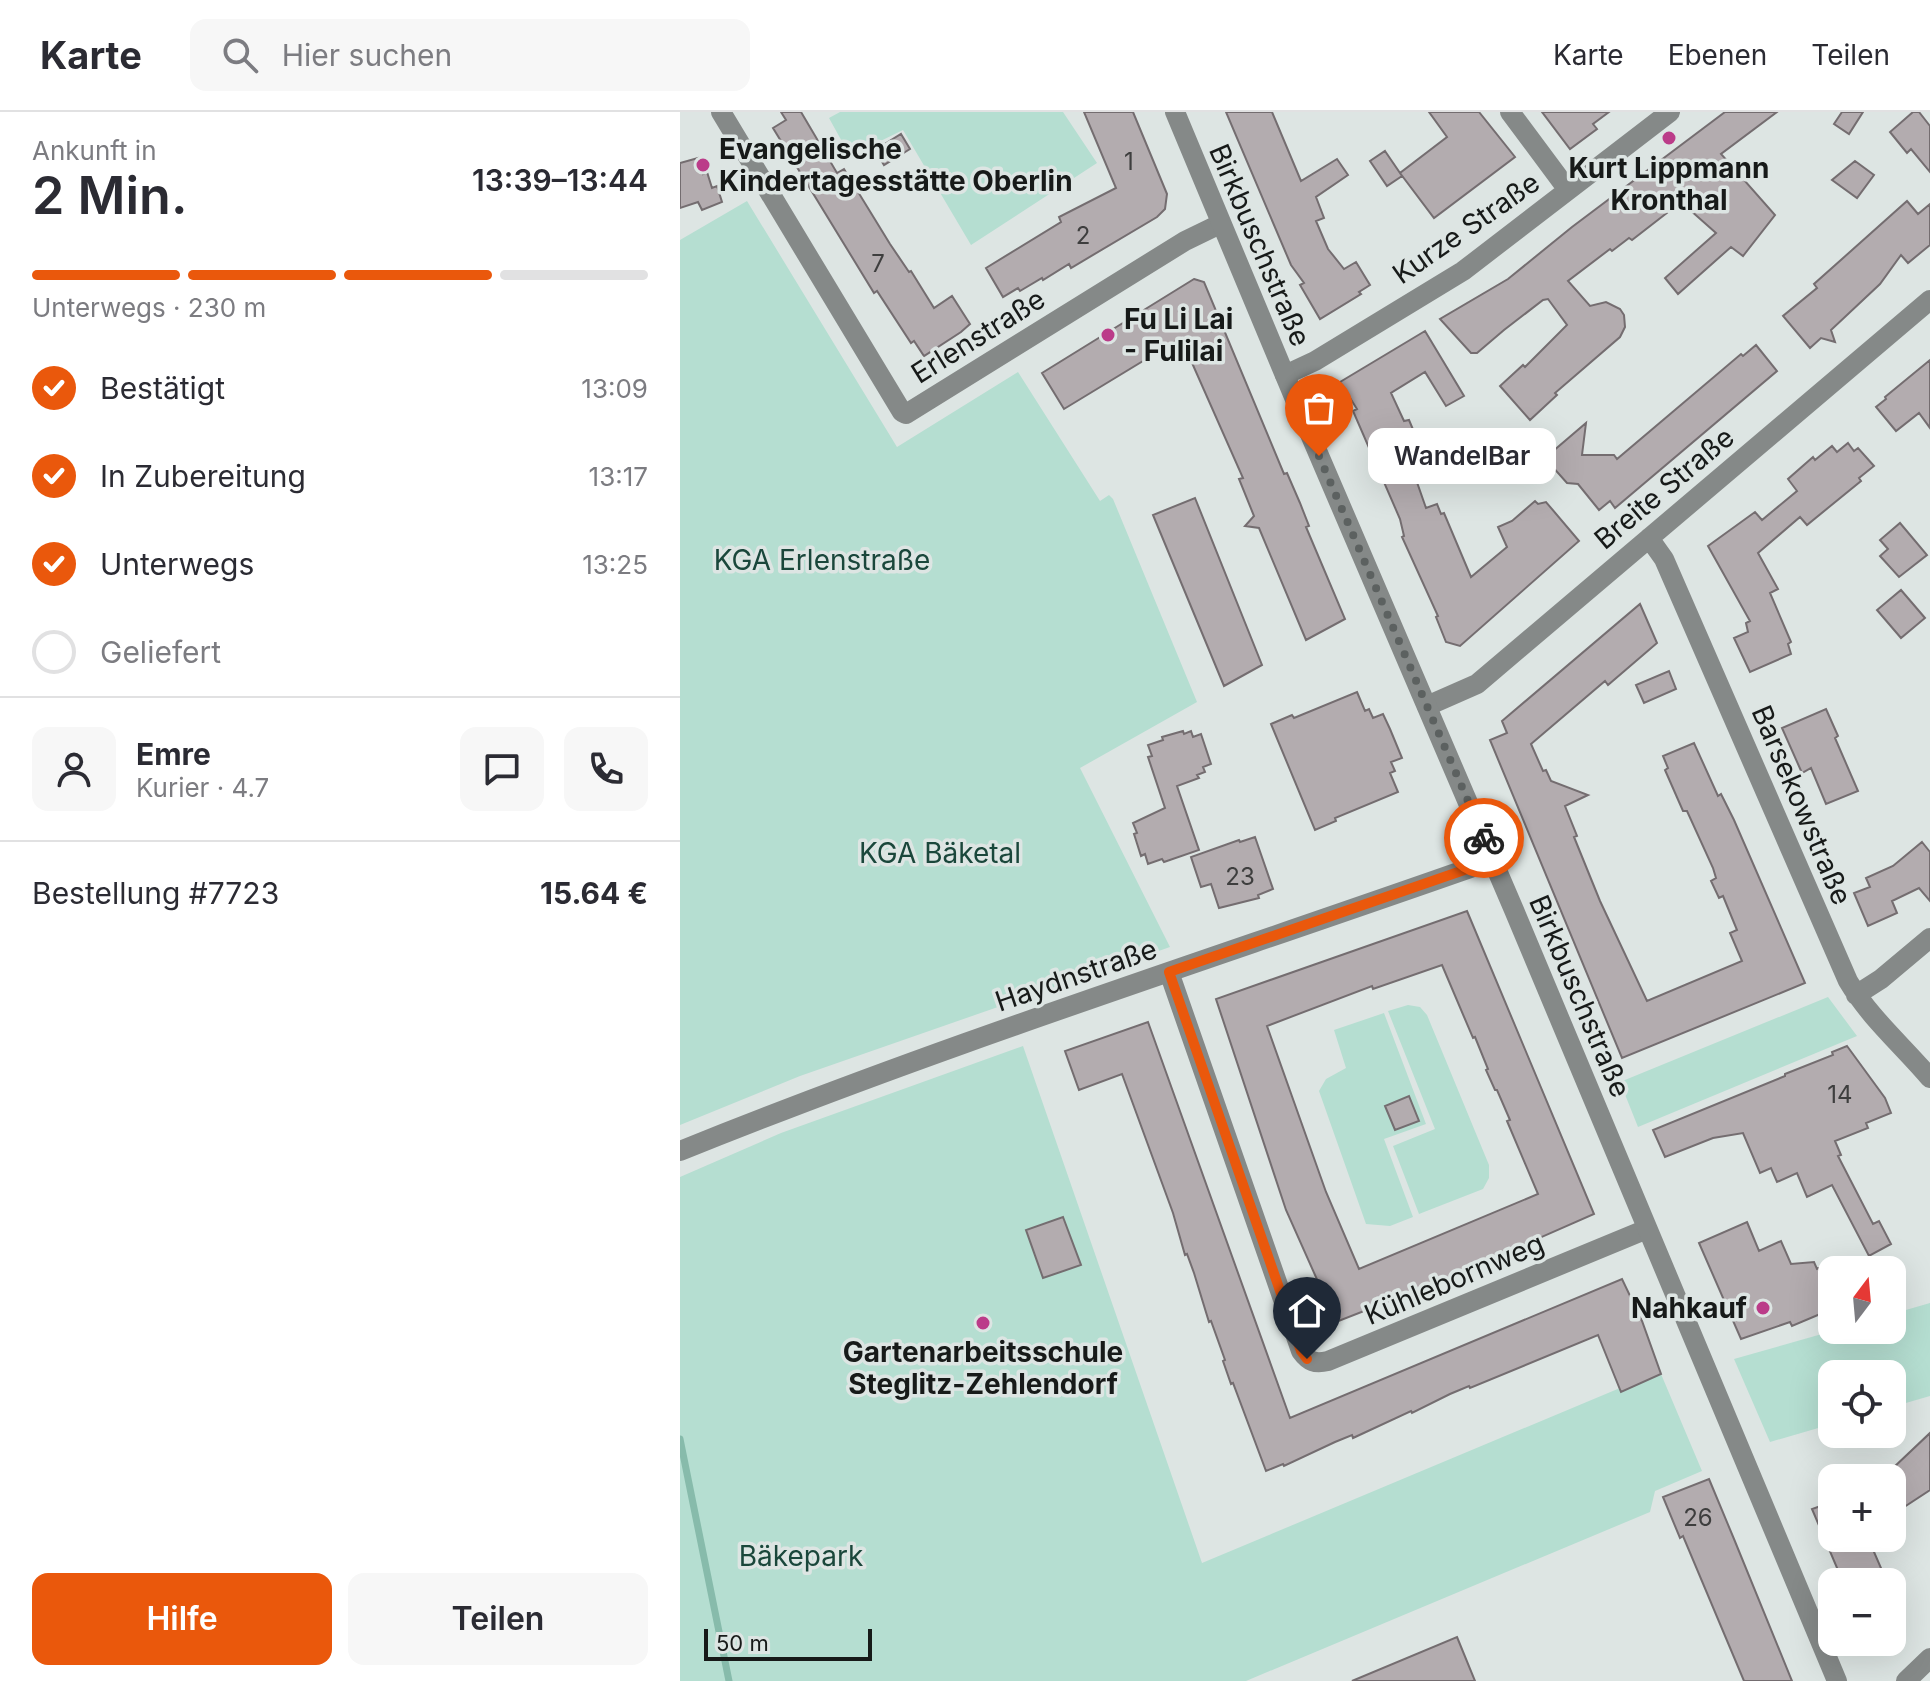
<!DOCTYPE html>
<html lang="de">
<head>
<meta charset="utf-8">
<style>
  :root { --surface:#fff; --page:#f7f7f7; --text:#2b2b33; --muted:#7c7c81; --line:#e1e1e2; --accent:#ea580c }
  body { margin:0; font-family:Inter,sans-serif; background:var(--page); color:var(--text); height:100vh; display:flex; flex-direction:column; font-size:30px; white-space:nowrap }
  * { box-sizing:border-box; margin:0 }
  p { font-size:26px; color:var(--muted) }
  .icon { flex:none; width:44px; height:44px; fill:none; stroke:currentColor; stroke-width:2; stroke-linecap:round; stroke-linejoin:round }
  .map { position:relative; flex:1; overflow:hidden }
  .drawer { display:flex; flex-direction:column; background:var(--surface); width:680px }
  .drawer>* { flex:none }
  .needle { width:52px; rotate:16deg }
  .tools { position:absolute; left:1138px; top:1144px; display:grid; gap:16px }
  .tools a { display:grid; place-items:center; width:88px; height:88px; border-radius:16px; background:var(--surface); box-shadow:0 8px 32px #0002; font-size:40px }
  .scale { position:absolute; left:24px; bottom:20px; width:168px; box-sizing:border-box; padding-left:8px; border:4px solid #171a19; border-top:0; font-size:22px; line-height:28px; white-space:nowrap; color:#171a19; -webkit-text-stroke:6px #dde5e3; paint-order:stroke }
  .pin { position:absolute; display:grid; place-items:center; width:68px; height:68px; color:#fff; margin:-82px -34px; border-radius:50% 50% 50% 0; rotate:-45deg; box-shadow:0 0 8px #0007 }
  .pin .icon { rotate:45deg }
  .courier { position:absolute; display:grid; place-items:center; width:80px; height:80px; margin:-40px; border:6px solid #ea580c; border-radius:50%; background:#fff; color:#222; box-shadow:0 2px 10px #0007 }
  .bubble { position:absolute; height:56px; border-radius:16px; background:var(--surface); box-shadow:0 8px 32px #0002; font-size:26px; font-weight:600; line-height:56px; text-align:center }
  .summary em { font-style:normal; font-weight:600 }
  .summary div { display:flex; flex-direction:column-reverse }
  .summary { display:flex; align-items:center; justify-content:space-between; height:136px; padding:0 32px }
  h1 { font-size:52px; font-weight:600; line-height:60px }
  .bar { display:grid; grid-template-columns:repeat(4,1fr); gap:12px 8px; align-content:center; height:96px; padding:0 32px }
  .bar i { height:10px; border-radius:6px; background:var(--line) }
  .bar .current { background:var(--accent) }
  .bar p { grid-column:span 4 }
  .line { display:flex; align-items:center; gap:20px; padding:0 32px; border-top:2px solid var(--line) }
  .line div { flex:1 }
  .round { display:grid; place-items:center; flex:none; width:84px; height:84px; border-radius:16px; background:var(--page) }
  ol { padding:0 32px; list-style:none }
  li { display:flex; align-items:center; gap:24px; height:88px }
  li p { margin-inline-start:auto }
  li .icon { padding:8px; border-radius:50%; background:var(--accent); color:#fff; stroke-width:4 }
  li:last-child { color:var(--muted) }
  li i { width:44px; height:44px; border:4px solid var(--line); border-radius:50% }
  .cta { display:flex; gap:16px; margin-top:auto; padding:16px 32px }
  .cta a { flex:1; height:92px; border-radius:16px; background:var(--accent); color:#fff; font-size:32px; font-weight:600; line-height:92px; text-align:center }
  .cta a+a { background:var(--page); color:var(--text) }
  header { display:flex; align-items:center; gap:48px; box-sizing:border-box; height:112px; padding:0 40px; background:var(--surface); border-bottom:2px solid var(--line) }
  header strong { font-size:38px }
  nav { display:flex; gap:44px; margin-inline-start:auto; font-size:28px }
  .search { width:560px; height:72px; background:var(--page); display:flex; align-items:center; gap:20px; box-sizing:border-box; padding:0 28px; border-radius:16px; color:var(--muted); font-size:30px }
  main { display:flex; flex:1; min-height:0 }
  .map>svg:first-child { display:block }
  .green { fill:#b5ded1 }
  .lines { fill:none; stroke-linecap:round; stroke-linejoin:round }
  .stream { stroke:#87bbab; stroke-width:7 }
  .building { fill:#b3acaf; stroke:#746d70; stroke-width:2; fill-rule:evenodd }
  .minor { stroke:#858988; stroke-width:20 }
  .tertiary { stroke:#858988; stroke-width:20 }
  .done { stroke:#5c6160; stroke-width:8; stroke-dasharray:0 14.4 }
  .route { stroke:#ea580c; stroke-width:10 }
  .poi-dot { fill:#bb3c89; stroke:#dde5e3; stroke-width:3 }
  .labels { text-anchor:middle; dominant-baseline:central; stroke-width:7; stroke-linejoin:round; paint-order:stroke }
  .number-label { font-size:24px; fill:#3e3e3e }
  .poi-label { font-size:28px; font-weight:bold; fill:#171a19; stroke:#dde5e3; text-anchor:start }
  .street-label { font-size:28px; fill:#171a19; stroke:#dde5e3 }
  .park-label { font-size:28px; fill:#1a473b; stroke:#dde5e3 }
</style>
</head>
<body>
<header>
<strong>Karte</strong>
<div class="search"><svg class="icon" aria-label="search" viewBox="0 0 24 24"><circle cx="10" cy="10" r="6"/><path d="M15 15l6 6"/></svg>Hier suchen</div>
<nav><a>Karte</a><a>Ebenen</a><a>Teilen</a></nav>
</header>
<main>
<section class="drawer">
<div class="summary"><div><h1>2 Min.</h1><p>Ankunft in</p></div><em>13:39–13:44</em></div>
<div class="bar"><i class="current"></i><i class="current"></i><i class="current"></i><i></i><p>Unterwegs · 230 m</p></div>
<ol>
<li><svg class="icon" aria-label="check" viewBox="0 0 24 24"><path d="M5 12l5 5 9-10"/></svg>Bestätigt<p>13:09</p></li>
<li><svg class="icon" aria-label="check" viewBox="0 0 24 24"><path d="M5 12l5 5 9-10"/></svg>In Zubereitung<p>13:17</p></li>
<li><svg class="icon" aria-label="check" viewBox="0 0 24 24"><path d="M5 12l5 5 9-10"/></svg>Unterwegs<p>13:25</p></li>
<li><i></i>Geliefert</li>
</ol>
<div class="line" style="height:144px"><a class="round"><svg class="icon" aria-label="person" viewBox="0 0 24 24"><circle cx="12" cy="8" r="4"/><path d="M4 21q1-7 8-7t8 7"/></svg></a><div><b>Emre</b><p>Kurier · 4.7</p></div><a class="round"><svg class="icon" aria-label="chat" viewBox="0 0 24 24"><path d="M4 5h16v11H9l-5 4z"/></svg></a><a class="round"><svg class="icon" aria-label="phone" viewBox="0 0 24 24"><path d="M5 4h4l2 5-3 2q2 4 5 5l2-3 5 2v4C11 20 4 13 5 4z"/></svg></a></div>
<div class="line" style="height:104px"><div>Bestellung #7723</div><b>15.64 €</b></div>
<div class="cta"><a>Hilfe</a><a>Teilen</a></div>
</section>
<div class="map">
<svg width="1250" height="1569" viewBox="0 0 1250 1569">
  <rect width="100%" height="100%" fill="#dde5e3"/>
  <path class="green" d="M160,0H383L417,51L291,133L223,18L170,44L149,6Z
    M67,89L217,335L338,260L420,389L429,383L433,387L517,590L400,656L490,835L120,964L0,1013V128Z
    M1148,885L1177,924L958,1015L940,970Z
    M728,893L740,895L747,903L809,1053V1066L803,1077L739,1102L713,1034L755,1017L708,899Z
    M704,901L746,1012L704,1027L733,1105L710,1114L686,1112L639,979L646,967L666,956L654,918Z
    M343,934L522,1451L940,1276L942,1279L981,1262L1022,1359L975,1379L970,1400L566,1569H0V1065L101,1021Z
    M1250,1191V1284L1212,1295V1262H1152V1312L1090,1330L1054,1247L1156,1218H1212V1202Z"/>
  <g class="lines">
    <path class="stream" d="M0,1327L49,1569"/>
  </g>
  <path class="building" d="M101,0H121L157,61L164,57L210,132L229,160L231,159L254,196L272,184L290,212L281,220L244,244L234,229L231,231L197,179L194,181L93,16L106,8Z
    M404,0H453L487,82L485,97L477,105L391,156L389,152L363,168L362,166L340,179L338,176L323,185L306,156L381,110L379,105L436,76Z
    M546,0H592L621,69L657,47L668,63L636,85L644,106L636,109L648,137L664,157L676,150L690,173L679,180L681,182L640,207L620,173L624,171L611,153Z
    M749,0H799L835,45L754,106L720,61L767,25Z
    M862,0H929L913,12L917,17L890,37Z
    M1045,0H1097L1041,42L1095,103L1063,144L1051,135L998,182L985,166L1036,121L1001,90L952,128L949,126L932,139L930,137L888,169L910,194L926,190L940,197L944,203L945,215L940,225L875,281L877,283L850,308L820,274L843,253L845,255L887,213L868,187L863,188L824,218L797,241H791L760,207L828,167L892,115Z
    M1162,0H1183L1169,22L1154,12Z
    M1233,0H1239L1250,14V60L1231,37L1227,41L1210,20Z
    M221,22L230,37L204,53L195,38Z
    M705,39L722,64L707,74L690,49Z
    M18,46L23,62L27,60L32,76L37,74L42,90L22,98L18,90L0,96V51Z
    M1175,49L1194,63L1177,86L1152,68Z
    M1227,89L1238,102L1250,92V133L1228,151L1221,143L1200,172L1151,218L1155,230L1141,226L1130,236L1103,204L1137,176L1134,172Z
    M514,167L524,170L604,362L607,361L620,391L629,414L626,415L665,507L626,528L579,416L565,414L574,404L559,367L563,366L501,226L384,297L362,261Z
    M745,219L784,284L766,294L745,260L711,281L724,309L729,308L737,327L724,333L746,396L757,392L761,402L764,401L791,465L827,435L818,415L832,409L855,389L858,392L866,390L899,429L780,534L766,530L756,505L758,504L722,425L724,424L720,407L673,299L677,297L660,270Z
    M1076,233L1097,259L935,396L930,389L919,398L898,372L887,371L870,352L872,340L906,311L902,343H934L937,347L1061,242L1063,244Z
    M1250,248V316L1239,301L1216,319L1196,295L1206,287L1205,285Z
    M1168,331L1174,339L1178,336L1194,354L1179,366L1181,369L1127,413L1120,405L1078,441L1098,477L1090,481L1111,530L1108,532L1111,542L1070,560L1054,526L1068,520L1066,511L1070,509L1028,434L1075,400L1082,408L1117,379L1108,367L1133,345L1135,348L1152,334L1157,340Z
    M515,386L582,553L544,574L473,403Z
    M1220,411L1247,443L1219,465L1200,444L1208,437L1200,428Z
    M1221,478L1245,506L1221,526L1197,498Z
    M960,492L977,531L928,573L925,569L851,632L863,659L866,658L871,669L908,683L885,694L897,724L894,725L920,789L967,889L1062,849L1050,821L1057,818L1043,784L1039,786L1031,769L1036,766L1033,756L1007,699H1003L985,658L988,656L983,644L1014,631L1038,684L1041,682L1054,708L1125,871L942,946L810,628L827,621L822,609Z
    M989,559L996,577L964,591L956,573Z
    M677,580L685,599L689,597L693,606L703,602L710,617L722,646L711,650L715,659L710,661L718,680L655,706L656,709L635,718L591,612L612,603L614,606Z
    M1146,597L1158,624L1155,626L1178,679L1146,692L1131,656L1122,661L1102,616Z
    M503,619L504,622L511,619L513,625L521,622L531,652L523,655L525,660L517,663L519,666L497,674L519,738L484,750L482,747L468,752L465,742L461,744L454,722L457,721L453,711L485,696L468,645L472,644L468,633L483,628L482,625Z
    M575,725L593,777L578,783L579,786L539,796L531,772L521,775L511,745L559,728L560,730Z
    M1242,730L1250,740V789L1239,776L1212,789L1217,801L1188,814L1174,781L1190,775L1186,766L1213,754Z
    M787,799L914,1102L766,1167L656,1210L606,1098L536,887ZM762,853L793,926L795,925L808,957L806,958L815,978H817L830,1008L827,1009L858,1082L679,1157L646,1080L587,914L692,874L693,877Z
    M468,910L610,1306L942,1167L962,1209L981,1262L941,1280L918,1223L790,1276L789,1274L770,1282L732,1301L731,1299L673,1326L672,1323L655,1330L604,1354L603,1352L586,1359L553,1271L551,1272L543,1249L545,1248L531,1209L529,1210L514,1161L507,1142L505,1143L493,1101L442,962L399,978L385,939Z
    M1167,934L1205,986L1211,1001L1186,1011L1188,1016L1155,1029L1161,1043L1158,1044L1193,1112L1199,1109L1211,1132L1189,1144L1152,1073L1127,1085L1117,1061L1097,1070L1091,1056L1080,1061L1063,1021L1033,1026L985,1045L973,1018L1105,964V962L1153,943L1152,940Z
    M729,984L739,1009L715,1018L705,994Z
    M383,1105L401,1153L363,1166L346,1118Z
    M1067,1110L1079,1139L1101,1129L1111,1152L1134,1150L1137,1157L1152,1150V1197L1112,1214L1110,1210L1061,1227L1019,1131Z
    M1250,1321V1378L1212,1403V1357Z
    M1029,1367L1054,1427L1112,1569H1064L1003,1424L1000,1426L983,1385Z
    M1152,1390V1426H1188L1207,1470H1163L1132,1397Z
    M777,1525L795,1569H672Z"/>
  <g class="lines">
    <path class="minor" d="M41,0L222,300L226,302L505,129L540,112
      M830,0L888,78
      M605,263L635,249L783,159L990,0
      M969,426L984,447L1168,869C1190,906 1223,934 1250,966
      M747,594L797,572L1250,188
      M489,860L621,1239C629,1250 635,1252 648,1249L967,1117
      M1176,883L1201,867L1250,826
      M0,1039C267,931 541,844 813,748"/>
    <path class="tertiary" d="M495,0L614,285L834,798L1157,1569
      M1226,1569L1250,1546"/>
  </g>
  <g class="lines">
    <path class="done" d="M639,344L804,726"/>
    <path class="route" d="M627,1247L621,1239L489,860L813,748L804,726"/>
  </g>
  <g class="poi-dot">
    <circle cx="989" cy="26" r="8"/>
    <circle cx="23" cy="53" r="8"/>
    <circle cx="428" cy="223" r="8"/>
    <circle cx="1083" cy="1196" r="8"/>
    <circle cx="303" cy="1211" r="8"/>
  </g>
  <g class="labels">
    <g class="number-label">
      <text x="449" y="49">1</text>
      <text x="403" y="123">2</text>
      <text x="198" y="151">7</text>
      <text x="560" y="764">23</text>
      <text x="1160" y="982">14</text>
      <text x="1018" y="1405">26</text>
    </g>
    <g class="poi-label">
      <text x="39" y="37">Evangelische<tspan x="39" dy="32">Kindertagesstätte Oberlin</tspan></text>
      <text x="989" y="56" text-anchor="middle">Kurt Lippmann<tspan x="989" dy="32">Kronthal</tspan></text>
      <text x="444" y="207">Fu Li Lai<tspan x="444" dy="32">- Fulilai</tspan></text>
      <text x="1067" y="1196" text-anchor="end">Nahkauf</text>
      <text x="303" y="1240" text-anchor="middle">Gartenarbeitsschule<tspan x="303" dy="32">Steglitz-Zehlendorf</tspan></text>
    </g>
    <g class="street-label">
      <text transform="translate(786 116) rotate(-35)">Kurze Straße</text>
      <text transform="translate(580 133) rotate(67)">Birkbuschstraße</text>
      <text transform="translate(298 224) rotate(-32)">Erlenstraße</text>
      <text transform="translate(984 376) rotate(-40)">Breite Straße</text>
      <text transform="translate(1122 693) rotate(67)">Barsekowstraße</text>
      <text transform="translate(396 863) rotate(-19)">Haydnstraße</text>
      <text transform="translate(900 884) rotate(67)">Birkbuschstraße</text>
      <text transform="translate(774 1167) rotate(-23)">Kühlebornweg</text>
    </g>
    <g class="park-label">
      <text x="142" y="448">KGA Erlenstraße</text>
      <text x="260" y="741">KGA Bäketal</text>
      <text x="121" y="1444">Bäkepark</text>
    </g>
  </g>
</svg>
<div class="tools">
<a><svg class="needle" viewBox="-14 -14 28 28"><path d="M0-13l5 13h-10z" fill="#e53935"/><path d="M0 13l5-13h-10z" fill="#7c7c81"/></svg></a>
<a><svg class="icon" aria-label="locate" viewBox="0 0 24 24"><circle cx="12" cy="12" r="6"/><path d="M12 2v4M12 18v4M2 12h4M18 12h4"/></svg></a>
<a>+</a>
<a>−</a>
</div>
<div class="scale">50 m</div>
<div class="pin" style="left:639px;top:344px;background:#ea580c"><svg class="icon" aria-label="bag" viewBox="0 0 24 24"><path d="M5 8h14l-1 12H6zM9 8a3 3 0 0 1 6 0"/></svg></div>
<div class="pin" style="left:627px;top:1247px;background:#1f2937"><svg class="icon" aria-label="home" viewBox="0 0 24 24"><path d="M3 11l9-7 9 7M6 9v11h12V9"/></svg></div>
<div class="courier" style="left:804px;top:726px"><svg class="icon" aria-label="bike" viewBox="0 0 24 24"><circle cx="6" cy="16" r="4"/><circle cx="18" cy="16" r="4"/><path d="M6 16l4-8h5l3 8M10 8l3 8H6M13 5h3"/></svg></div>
<div class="bubble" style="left:688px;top:316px;width:188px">WandelBar</div>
</div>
</main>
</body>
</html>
